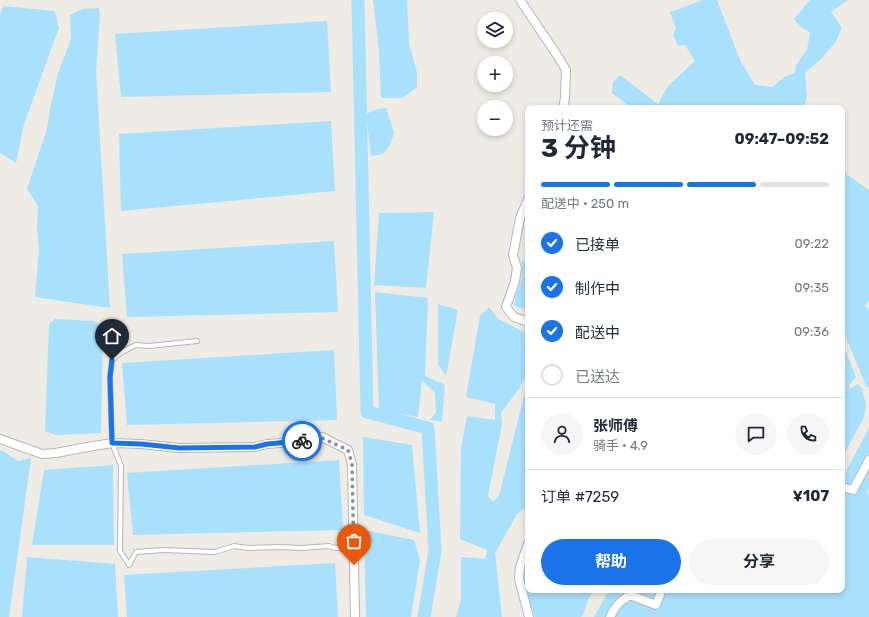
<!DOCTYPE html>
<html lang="zh">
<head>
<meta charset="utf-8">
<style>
  :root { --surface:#fff; --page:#f6f6f7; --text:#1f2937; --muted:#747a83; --line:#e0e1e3; --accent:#1a73e8 }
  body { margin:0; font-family:Rubik,"Noto Sans SC",sans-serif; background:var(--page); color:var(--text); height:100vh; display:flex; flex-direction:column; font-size:15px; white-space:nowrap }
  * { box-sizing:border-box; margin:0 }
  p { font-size:13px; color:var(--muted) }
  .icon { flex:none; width:22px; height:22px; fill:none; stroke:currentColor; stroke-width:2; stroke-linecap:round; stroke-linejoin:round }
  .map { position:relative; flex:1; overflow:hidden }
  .drawer { position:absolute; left:525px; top:105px; width:320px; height:488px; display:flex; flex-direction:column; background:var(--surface); border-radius:8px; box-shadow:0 2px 6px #0003 }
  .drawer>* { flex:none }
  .tools { position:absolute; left:477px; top:12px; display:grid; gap:8px }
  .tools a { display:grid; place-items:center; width:36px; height:36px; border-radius:50%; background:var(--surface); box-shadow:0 2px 6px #0003; font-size:20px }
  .pin { position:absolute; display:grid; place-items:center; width:34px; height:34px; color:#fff; margin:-41px -17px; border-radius:50% 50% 50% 0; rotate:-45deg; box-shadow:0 0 4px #0007 }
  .pin .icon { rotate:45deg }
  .courier { position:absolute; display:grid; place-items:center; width:40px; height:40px; margin:-20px; border:3px solid #1a73e8; border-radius:50%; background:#fff; color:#222; box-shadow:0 1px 5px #0007 }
  .head em { font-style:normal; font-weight:700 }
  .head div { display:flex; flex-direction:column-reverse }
  .head { display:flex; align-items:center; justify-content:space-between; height:68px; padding:0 16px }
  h1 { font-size:26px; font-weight:700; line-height:30px }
  .bar { display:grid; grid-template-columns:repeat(4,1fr); gap:6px 4px; align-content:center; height:48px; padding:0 16px }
  .bar i { height:5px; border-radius:3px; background:var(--line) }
  .bar .on { background:var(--accent) }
  .bar p { grid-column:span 4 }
  .line { display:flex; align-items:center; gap:10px; padding:0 16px; border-top:1px solid var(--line) }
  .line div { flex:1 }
  .round { display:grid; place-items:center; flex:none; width:42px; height:42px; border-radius:21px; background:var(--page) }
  ol { padding:0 16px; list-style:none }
  li { display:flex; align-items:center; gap:12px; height:44px }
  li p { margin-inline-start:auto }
  li .icon { padding:4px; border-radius:50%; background:var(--accent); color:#fff; stroke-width:4 }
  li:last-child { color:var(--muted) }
  li i { width:22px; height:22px; border:2px solid var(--line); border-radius:50% }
  .primary-button { display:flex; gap:8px; margin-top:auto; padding:8px 16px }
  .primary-button a { flex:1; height:46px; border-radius:24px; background:var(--accent); color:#fff; font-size:16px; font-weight:700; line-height:46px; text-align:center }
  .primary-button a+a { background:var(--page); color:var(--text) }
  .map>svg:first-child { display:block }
  .water { fill:#a9e0fc }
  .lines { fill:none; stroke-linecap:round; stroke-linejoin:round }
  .river { stroke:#a9e0fc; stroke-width:13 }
  .service-casing { stroke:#b3b7ba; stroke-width:6 }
  .minor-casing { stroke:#b3b7ba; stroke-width:10 }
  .service { stroke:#fff; stroke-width:4 }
  .minor { stroke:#fff; stroke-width:8 }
  .done { stroke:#919293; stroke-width:4; stroke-dasharray:0 7.2 }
  .route { stroke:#1a73e8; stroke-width:5 }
</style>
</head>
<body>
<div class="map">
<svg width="869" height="617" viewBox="0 0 869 617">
  <rect width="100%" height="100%" fill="#efece6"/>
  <path class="water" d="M373,0H407L409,43L417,73V87L403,98H381L379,51Z
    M703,0H717L740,60L755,85L773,87L784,77L795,73L796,65L807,50L810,33L802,28L794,19L810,0H848L831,12L842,28L835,43L820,60L805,73L807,96L804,108H632L612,93L613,82L620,75L658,104L668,86L695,61L685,45L678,46L673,35L676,28L670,12Z
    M4,6L55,11L59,28L24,124L16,163L0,153V14Z
    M99,8L100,16L96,71L110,308L35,297L39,250L37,229L38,206L27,189L47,129L50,109L58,73L71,39L70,15L83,9Z
    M327,21L331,92L121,97L115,34Z
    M386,108L394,133L390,145L383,154L371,156L366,114L374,110Z
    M331,121L335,191L121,211L119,134Z
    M842,171L869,190V300L865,306L869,310V386L867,388L845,335L842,338Z
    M434,212L426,288L374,285L379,213Z
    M334,241L338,312L127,317L122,254Z
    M522,260L528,263V310L515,306V297L522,278Z
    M375,292L428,298L425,376L445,385L442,421L430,420L436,412L435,393L422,380L418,417L379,410Z
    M438,304L458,310L446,376L438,364Z
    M489,307L498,319L528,334V373L518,390L501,413L502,424L488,496L493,502L499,496L524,396L528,394V506L517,514L495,553L502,617H456L461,599V557L485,559L487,550L460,539L461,448L467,416L495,420V404L466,397L480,316Z
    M55,319L93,321L103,326L101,433L56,435L45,431L49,324Z
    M843,345L856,377L849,385V389L858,384L862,389L866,405L864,417L842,458V346Z
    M334,350L337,420L127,425L122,363Z
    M869,428V490L867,492L869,495V617H594L609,590H842V475H844Z
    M363,437L412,445L420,533L364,515Z
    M0,451H3L18,461L31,458L9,617H0Z
    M339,460L343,530L133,535L127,473Z
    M113,465L114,545H32L44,470Z
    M364,530L414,540L420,560L411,617H366Z
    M27,557L115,564L118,617H22Z
    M335,563L338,617H127L124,575Z
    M528,567V590H594L588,600L583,615L581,617H535L526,596L524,576Z"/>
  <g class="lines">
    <path class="river" d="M358,0L367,412L428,428L435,551L424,617"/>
    <g class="service-casing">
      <path id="service" d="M197,341L149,346L136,345L122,352L112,360L110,377L112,443L121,466L120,551L129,565L136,552L163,550L215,552L234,546L248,548L281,547L301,548L329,546L335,548L346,547L354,552"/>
    </g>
    <g class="minor-casing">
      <path id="minor" d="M520,0L557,55L566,70L565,98L563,108
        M528,199L520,218L513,255L517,268L515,281L506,307L514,317L528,322
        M0,439L42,454L56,453L82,448L112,443L141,444L179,448L255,447L267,444L295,442L308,439L316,437H322L348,450L352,464L355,617
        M842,487L853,490L869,460
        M528,544L520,567L519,579L529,617
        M610,617C615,606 620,601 630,595L656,605L662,590"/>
    </g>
    <use href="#service" class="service"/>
    <use href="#minor" class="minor"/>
  </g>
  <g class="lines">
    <path class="done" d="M302,441L316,437L322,438L348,450L352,464L354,565"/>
    <path class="route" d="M112,360L110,377L112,443L141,444L179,448L255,447L267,444L302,441"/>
  </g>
</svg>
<div class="tools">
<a><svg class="icon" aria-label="layers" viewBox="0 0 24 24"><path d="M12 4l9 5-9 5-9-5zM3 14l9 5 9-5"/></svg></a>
<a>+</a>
<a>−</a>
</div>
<div class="pin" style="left:354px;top:565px;background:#ea580c"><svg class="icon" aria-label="bag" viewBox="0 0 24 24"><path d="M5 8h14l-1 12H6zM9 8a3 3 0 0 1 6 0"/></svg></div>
<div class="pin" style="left:112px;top:360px;background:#1f2937"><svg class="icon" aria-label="home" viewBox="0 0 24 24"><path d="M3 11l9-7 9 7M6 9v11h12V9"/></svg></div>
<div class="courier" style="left:302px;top:441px"><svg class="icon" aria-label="bike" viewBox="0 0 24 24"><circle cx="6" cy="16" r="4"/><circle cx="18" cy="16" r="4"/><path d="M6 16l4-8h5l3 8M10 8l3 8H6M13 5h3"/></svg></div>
<section class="drawer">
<div class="head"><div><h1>3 分钟</h1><p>预计还需</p></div><em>09:47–09:52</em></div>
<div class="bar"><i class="on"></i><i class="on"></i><i class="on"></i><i></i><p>配送中 · 250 m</p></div>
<ol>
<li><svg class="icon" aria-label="check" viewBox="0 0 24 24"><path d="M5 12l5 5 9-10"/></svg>已接单<p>09:22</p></li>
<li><svg class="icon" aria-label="check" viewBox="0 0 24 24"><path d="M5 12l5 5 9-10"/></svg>制作中<p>09:35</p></li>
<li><svg class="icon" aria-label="check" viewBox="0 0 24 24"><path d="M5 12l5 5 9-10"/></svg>配送中<p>09:36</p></li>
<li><i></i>已送达</li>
</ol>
<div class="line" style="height:72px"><a class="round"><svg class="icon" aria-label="person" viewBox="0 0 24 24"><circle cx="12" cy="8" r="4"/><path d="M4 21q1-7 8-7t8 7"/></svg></a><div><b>张师傅</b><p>骑手 · 4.9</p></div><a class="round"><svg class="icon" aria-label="chat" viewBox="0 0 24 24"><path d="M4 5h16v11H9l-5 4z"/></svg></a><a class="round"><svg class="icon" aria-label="phone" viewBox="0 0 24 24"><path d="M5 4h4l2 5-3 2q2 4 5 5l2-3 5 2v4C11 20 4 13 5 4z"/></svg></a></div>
<div class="line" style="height:52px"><div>订单 #7259</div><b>¥107</b></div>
<div class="primary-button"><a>帮助</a><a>分享</a></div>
</section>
</div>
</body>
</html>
